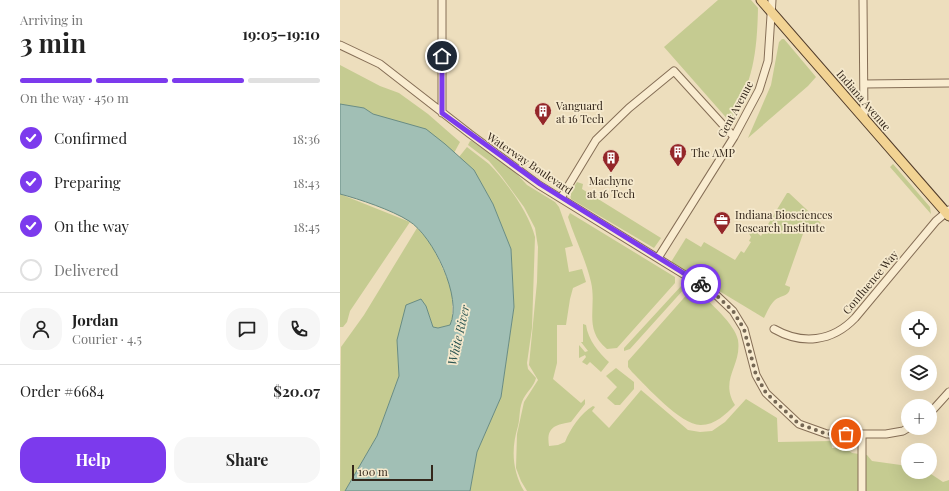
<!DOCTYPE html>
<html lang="en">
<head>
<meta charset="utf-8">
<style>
  :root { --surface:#fff; --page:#f6f6f6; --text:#222; --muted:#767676; --line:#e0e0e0; --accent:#7c3aed }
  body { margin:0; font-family:"Playfair Display",serif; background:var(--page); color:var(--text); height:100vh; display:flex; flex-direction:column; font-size:15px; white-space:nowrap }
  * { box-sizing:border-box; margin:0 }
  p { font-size:13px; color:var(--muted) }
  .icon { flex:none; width:22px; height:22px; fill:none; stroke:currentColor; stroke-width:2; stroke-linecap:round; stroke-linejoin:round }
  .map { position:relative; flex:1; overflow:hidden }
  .panel { display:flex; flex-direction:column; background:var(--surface); width:340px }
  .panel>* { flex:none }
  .controls { position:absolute; left:561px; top:311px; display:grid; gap:8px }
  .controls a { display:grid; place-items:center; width:36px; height:36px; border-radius:50%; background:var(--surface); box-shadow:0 4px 16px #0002; font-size:20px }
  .scale { position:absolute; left:12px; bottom:10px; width:81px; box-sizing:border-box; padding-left:4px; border:2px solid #34271b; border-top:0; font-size:11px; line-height:14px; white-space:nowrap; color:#34271b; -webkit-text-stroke:3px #f5e9cd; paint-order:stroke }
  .pin { position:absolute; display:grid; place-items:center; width:34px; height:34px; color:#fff; margin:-17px; border:2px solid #fff; border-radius:50%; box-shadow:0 1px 4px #0007 }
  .courier { position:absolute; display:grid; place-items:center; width:40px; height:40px; margin:-20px; border:3px solid #7c3aed; border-radius:50%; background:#fff; color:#222; box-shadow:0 1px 5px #0007 }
  .summary em { font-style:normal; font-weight:700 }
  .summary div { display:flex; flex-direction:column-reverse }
  .summary { display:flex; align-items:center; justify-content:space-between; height:68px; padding:0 20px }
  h1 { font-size:26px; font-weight:700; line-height:30px }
  .bar { display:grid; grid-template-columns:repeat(4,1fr); gap:6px 4px; align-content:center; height:48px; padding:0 20px }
  .bar i { height:5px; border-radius:3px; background:var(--line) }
  .bar .selected { background:var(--accent) }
  .bar p { grid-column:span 4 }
  .line { display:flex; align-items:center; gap:10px; padding:0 20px; border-top:1px solid var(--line) }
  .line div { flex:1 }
  .round { display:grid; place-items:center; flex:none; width:42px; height:42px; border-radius:16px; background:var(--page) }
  ol { padding:0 20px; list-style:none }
  li { display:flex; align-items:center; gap:12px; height:44px }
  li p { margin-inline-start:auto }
  li .icon { padding:4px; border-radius:50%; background:var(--accent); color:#fff; stroke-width:4 }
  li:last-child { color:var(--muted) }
  li i { width:22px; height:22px; border:2px solid var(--line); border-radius:50% }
  .action { display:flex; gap:8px; margin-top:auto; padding:8px 20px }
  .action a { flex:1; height:46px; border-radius:16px; background:var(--accent); color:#fff; font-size:16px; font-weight:700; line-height:46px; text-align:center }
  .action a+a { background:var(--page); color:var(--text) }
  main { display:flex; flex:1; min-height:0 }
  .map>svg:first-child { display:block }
  .green { fill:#c5cb91 }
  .water { fill:#a1bfb5; stroke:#698c83 }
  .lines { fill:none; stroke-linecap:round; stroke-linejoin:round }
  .minor-casing { stroke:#856e56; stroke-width:9 }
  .major-casing { stroke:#523d2b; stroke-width:11 }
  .minor { stroke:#f9ecd0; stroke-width:7 }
  .major { stroke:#f2d393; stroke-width:9 }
  .done { stroke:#756754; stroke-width:4; stroke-dasharray:0 7.2 }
  .route { stroke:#7c3aed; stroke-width:5 }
  .labels { text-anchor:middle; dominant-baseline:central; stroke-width:3.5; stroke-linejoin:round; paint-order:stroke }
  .street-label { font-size:11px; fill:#34271b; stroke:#f5e9cd }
  .poi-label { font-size:11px; fill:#34271b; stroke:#f5e9cd; text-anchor:start }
  .water-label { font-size:12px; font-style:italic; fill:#2a5451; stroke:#f5e9cd }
</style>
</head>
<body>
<main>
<section class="panel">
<div class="summary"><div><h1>3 min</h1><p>Arriving in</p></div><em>19:05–19:10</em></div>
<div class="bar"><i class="selected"></i><i class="selected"></i><i class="selected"></i><i></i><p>On the way · 450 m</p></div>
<ol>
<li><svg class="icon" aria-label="check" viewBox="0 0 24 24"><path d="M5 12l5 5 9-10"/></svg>Confirmed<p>18:36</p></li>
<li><svg class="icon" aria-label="check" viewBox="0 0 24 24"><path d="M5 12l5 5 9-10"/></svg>Preparing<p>18:43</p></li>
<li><svg class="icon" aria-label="check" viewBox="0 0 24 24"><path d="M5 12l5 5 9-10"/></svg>On the way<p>18:45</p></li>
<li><i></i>Delivered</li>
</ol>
<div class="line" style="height:72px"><a class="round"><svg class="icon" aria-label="person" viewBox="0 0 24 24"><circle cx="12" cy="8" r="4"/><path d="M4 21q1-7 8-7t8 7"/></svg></a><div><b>Jordan</b><p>Courier · 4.5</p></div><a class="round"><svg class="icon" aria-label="chat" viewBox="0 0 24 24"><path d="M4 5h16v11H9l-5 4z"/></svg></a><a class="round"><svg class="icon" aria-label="phone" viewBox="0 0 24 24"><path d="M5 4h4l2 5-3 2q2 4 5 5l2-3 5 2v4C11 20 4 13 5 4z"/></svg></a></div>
<div class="line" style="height:52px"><div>Order #6684</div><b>$20.07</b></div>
<div class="action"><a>Help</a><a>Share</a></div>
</section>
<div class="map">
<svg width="609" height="491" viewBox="0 0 609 491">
  <rect width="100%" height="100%" fill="#eddebd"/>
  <path class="green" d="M378,0H411L418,8C417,54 413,81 390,122L324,47Z
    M442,39H444L476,77L468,86L408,138L431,85L439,42Z
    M0,65L40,86L59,93L88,114L120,142L114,153L105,144L58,122L33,114L24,108L0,104Z
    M130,141H132L175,172L187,185L215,202L219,207L233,246L225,248L229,272L242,269L246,282L233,288L230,299L226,325H217V363L213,379L241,403L245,399V404L231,422C215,425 206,427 209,446L218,445L225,442C230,429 241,413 253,406L255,407L252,411L269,428L301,390L348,430L360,432L372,431L385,422L406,399L437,418L438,442L491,441L492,448H506L512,453L527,455L532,461L568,466V472H588L603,482L609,480V491H187L181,481L176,468L177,434L184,402L198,380L189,365L197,282L198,247L195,228L184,207L162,177L149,161L128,145Z
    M127,147C134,153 142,158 149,164C166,181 189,213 195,237L192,328L187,363L188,369L196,378C194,387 185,393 182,402C179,410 180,419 178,426C171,449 172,470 184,491H130L137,452L161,397L174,307L171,249L153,204L134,170L119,157Z
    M553,164L590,207L591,214L550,167Z
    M237,182L243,184L242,189L321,238L314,248L231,199L230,193Z
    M447,193H449L481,223L464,231L445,285L450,287C450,297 440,295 434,301C430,305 427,312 424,318L331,262L346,238L361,247L364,242L395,260L401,251L404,253L411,242L409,241L411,237L408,232L410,227L421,236Z
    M0,194L70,222L10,311L7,322L3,327H0Z
    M230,213L335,277V283L277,348L267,349C243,329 257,308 251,282C246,260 235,239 228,217Z
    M77,228L91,243L112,289V319L110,325L98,328L93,327L86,306L57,340L59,376L37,436L5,491H0L1,347L24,315Z
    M342,285L345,288L290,349L284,351V348Z
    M357,290C369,302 395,324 398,340C402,366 379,379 395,405C386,414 375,425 361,425C342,426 306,386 292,372L288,367V361L350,291Z
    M243,324L246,325C248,340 259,353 269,362L261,372L250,362L247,365L242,362L246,357L245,355L239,358V345L245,352L248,351L241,342H243Z
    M276,368L294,382V389L280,405H275L267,398L277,387L266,376Z"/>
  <path class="water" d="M0,104L24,108L33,114L86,129L105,144L134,170L153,204L171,249L174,307L161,397L137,452L130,491H5L37,436L59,376L57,340L66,305L81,299L86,306L93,327L98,328L110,325C123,298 93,236 69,221C52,210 19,199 0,194Z"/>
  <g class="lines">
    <g class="minor-casing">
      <path id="minor" d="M102,0V113
        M523,0L524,118
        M0,45L40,64L130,134L199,185L374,293L393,311L404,329L416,375L426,393L459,424L487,434H546L563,431L568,428
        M524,84L609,83
        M221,198L256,140L289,108L334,71L394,137
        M318,258L394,137L419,90L428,61L432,0
        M434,329C462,345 492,342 515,318L596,221L609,210
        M590,413L609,392
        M522,434V491"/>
    </g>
    <g class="major-casing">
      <path id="major" d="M421,0L609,216"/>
    </g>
    <use href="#minor" class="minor"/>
    <use href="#major" class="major"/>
  </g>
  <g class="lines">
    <path class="done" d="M361,284L374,293L393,311L404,329L416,375L426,393L459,424L487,434H506"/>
    <path class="route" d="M102,56V113L200,184L361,284"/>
  </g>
  <defs>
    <g id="building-pin" transform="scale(0.9)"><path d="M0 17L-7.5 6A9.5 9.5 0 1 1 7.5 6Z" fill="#942629" stroke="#f5e9cd"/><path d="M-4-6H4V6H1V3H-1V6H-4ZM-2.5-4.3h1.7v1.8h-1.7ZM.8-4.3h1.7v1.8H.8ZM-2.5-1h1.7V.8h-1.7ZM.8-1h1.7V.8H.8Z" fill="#fff"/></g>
    <g id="office-pin" transform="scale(0.9)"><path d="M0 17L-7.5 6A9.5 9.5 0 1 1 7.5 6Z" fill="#942629" stroke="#f5e9cd"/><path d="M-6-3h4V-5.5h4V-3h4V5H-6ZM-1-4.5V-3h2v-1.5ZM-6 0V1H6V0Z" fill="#fff"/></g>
  </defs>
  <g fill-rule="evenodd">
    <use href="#building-pin" x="203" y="111"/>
    <use href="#building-pin" x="338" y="152"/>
    <use href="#building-pin" x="271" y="158"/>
    <use href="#office-pin" x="382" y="220"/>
  </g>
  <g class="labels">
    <g class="street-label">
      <text transform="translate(524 100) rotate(49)">Indiana Avenue</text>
      <text transform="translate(395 109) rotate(-62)">Gent Avenue</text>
      <text transform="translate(190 163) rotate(34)">Waterway Boulevard</text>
      <text transform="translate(530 282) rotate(-50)">Confluence Way</text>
    </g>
    <g class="poi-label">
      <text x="216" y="105">Vanguard<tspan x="216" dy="13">at 16 Tech</tspan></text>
      <text x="351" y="152">The AMP</text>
      <text x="271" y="180" text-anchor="middle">Machyne<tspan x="271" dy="13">at 16 Tech</tspan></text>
      <text x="395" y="214">Indiana Biosciences<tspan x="395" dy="13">Research Institute</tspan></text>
    </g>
    <g class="water-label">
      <text transform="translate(118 335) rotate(-77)">White River</text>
    </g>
  </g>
</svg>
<div class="controls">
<a><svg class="icon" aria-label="locate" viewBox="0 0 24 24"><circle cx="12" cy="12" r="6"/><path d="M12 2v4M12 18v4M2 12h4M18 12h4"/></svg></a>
<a><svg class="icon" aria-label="layers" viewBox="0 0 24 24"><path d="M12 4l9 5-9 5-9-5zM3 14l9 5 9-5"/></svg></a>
<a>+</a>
<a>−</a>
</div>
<div class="scale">100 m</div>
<div class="pin" style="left:506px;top:434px;background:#ea580c"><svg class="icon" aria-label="bag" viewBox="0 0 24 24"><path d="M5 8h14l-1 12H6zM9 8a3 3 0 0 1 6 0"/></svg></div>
<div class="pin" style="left:102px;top:56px;background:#1f2937"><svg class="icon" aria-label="home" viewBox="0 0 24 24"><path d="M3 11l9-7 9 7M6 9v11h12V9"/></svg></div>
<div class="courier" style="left:361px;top:284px"><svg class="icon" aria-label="bike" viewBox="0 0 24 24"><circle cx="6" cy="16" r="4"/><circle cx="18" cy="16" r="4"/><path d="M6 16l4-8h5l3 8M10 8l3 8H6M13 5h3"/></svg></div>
</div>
</main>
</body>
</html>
